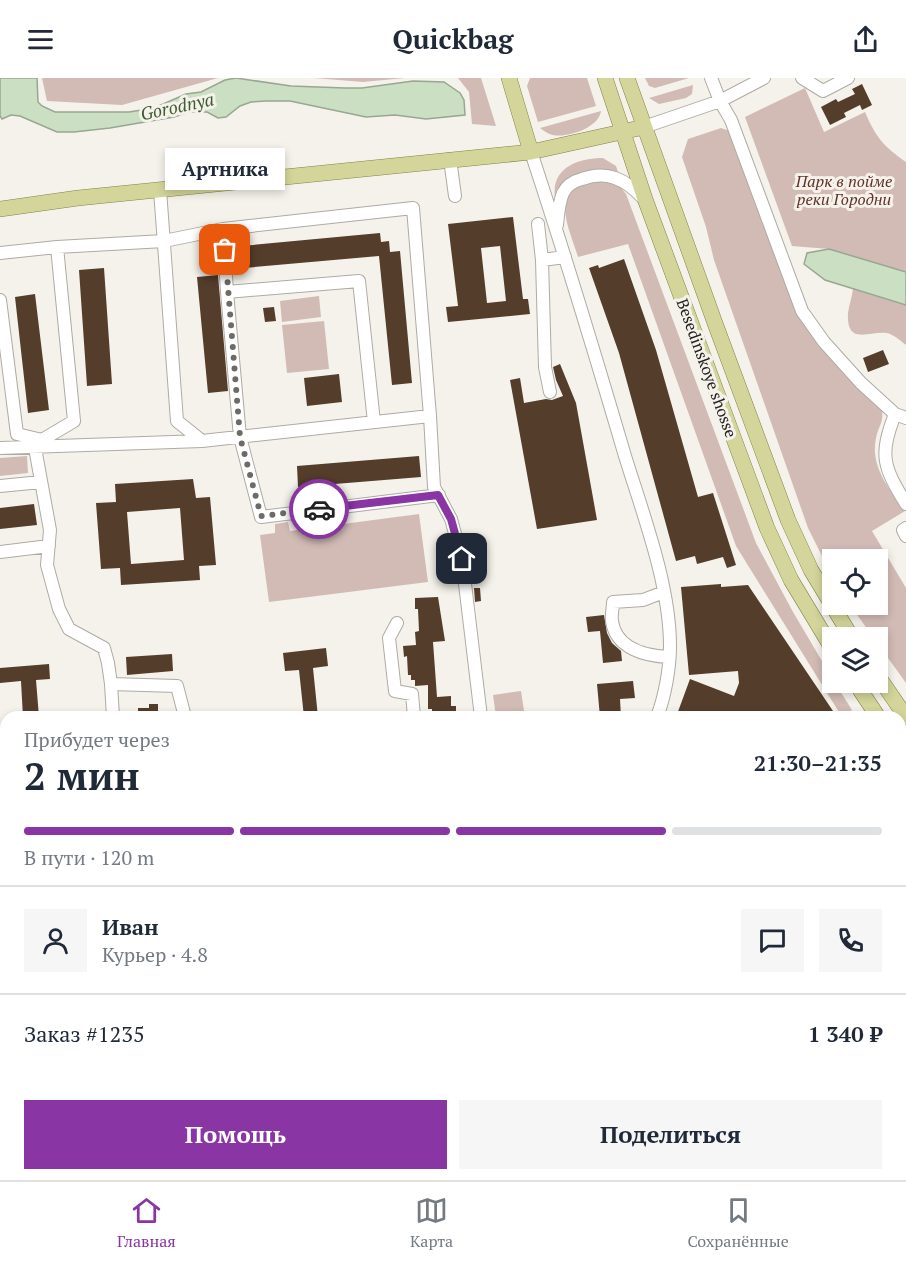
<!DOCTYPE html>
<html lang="ru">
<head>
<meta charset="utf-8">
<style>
  :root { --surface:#fff; --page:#f6f6f7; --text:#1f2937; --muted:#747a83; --line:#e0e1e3; --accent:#8935a3 }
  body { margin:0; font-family:"PT Serif",serif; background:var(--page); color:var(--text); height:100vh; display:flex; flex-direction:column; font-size:22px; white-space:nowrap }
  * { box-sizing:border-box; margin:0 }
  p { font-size:20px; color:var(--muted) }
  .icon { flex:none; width:33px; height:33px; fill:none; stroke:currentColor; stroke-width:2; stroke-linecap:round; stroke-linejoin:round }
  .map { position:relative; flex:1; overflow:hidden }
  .panel { position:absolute; left:0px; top:633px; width:906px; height:470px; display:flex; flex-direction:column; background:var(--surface); border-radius:18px 18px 0 0; box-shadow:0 3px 9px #0003 }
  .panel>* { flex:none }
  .fabs { position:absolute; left:822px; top:471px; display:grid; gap:12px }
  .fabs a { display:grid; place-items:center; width:66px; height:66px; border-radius:0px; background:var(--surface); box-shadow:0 3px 9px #0003; font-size:30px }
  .pin { position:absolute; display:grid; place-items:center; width:51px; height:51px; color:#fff; margin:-26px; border-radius:12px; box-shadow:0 3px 9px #0006 }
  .courier { position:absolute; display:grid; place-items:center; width:60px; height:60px; margin:-30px; border:4px solid #8935a3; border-radius:50%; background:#fff; color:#222; box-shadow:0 2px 8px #0007 }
  .bubble { position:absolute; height:42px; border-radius:0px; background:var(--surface); box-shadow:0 3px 9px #0003; font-size:20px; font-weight:700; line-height:42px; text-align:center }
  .overview em { font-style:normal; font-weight:700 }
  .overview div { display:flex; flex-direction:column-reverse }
  .overview { display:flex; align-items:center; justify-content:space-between; height:102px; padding:0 24px }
  h1 { font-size:39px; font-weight:700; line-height:45px }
  .bar { display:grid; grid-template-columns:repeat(4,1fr); gap:9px 6px; align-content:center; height:72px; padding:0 24px }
  .bar i { height:8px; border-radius:4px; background:var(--line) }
  .bar .active { background:var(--accent) }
  .bar p { grid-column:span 4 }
  .line { display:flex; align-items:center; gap:15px; padding:0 24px; border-top:2px solid var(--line) }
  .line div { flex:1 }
  .round { display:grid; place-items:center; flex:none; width:63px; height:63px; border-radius:0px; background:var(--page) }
  .primary-button { display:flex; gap:12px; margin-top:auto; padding:12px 24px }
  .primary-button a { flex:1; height:69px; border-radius:0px; background:var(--accent); color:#fff; font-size:24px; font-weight:700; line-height:69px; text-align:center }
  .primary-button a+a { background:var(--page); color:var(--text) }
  header { display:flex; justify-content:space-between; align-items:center; height:78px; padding:0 24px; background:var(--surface); font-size:27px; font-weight:700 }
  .tabs { display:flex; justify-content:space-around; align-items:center; height:84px; border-top:2px solid var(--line); background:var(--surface); font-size:16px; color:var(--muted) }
  .tabs a { display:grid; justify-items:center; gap:3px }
  .tabs .active { color:var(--accent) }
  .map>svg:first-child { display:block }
  .green { fill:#d2bbb5 }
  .water { fill:#cbdfc3; stroke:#99a692; stroke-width:1.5 }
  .building { fill:#543d2b; fill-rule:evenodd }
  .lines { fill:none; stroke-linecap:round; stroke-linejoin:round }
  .minor-casing { stroke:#aeaba4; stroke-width:14 }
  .major-casing { stroke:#838444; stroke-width:16 }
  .minor { stroke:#fff; stroke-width:12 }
  .major { stroke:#d3d59b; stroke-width:15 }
  .done { stroke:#6c6b66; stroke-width:6; stroke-dasharray:0 10.8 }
  .route { stroke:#8935a3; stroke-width:8 }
  .labels { text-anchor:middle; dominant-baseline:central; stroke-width:6; stroke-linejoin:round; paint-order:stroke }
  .park-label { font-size:16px; font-style:italic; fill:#623227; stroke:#f5f2eb }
  .street-label { font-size:16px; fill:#23221f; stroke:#f5f2eb }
  .water-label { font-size:18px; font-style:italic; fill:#3f5c32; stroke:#f5f2eb }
</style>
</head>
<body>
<header><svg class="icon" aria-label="menu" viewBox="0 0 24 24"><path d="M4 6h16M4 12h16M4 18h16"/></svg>Quickbag<svg class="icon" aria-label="share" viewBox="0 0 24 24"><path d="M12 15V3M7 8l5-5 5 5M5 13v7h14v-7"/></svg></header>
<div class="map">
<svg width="906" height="1102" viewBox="0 0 906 1102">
  <rect width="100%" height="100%" fill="#f5f2eb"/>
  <path class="green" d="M42,0H218L122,27L47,23Z
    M314,0H405L363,4Z
    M458,0H481L496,48L472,46L469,14Z
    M530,0H587L596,28L538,44L527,8Z
    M645,0H689L655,10L649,8Z
    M693,7L692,16L686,20L659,26L649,20Z
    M805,10L824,54L865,34C875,58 884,69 906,84V194L829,171L792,168L745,39Z
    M601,33C599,50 567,60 553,57C548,56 544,53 540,50Z
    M721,50L730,53L796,234L881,328C885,344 879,346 876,360C870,389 889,410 905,433L872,453L906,510V605L878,566V560L873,559L850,527L878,526V482H832V498L808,450L714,182L706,149L682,79L688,61Z
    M603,80L616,88L618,94C586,85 576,98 555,119C551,90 578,80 603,80Z
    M599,101L617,105L626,116L756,465L793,534L832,600V604L835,605L852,632L842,639L736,468L628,166L578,179C573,160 553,123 576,109C583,105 591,103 599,101Z
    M853,211L906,227V267C901,263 895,258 890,256C873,250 846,271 848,235C849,227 852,219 853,211Z
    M319,218L321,239L282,244L280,223Z
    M324,243L329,291L287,295L282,247Z
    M27,378L28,395L0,398V380Z
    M419,436L428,504L269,524L260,457L275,455V446L288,444L290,453Z
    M521,613L525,639H496L493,617Z
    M0,811H6V843L0,844Z
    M906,947V979L900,989V956Z
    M0,969L6,995V1096L19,1097L16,1102H0Z"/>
  <path class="water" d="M0,0H37L38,24L42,28L55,34H129L154,30L186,16L201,14L225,2L236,0L291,8L345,10H362L413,3L444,4L460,15L464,22L465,37L426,41L395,37L366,39L290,23H266L251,24L240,28L226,39L218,40L207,34H189L174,39L110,50L74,54H57L20,38L11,37L2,41L0,38Z
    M829,171L906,194V227L825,202L804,186L807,175Z"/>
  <path class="building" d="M862,6L872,27L862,32L860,27L844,35L846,39L830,47L821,29L836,21L838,24L855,16L852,11Z
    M513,139L523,221H528L530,236L448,244L446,229L458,228L448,146ZM500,168L506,223L487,225L481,170Z
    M380,155L381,164L389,163L390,174L400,173L412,305L392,307L379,178L244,190L242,168Z
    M624,181L656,272L698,419L713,415L736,487L727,490L723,479L697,486L695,478L676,483L619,275L589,190L598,187L599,190Z
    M104,190L112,306L87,308L79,192Z
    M218,197L228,313L208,315L197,199Z
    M35,216L49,332L28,335L15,219Z
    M274,229L276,243L265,244L263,230Z
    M883,272L889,286L868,294L863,280Z
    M560,286L576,325L597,442L537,451L510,302L520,300L524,325L546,321L552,322L563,318L556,302L553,289Z
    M339,296L342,324L307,328L304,300Z
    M419,378L421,399L298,409L297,388Z
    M193,401L196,420L210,419L216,487L199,488L200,502L121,507L120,490L101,491L96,425L116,424L115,406ZM180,430L184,482L131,486L127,434Z
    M34,426L37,447L0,451V430Z
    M721,506V509L748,507L833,633L832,639H676L690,601L734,618L739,605L738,593L689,597L681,509Z
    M474,510H480L481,523L475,524Z
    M438,519L445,563L433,564L437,619L451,618V628H456V639H432V631H428V607L415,608V602H411V597H408L407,578L404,579L403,568L416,567L415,554L419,553L418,531H415V520Z
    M604,537L607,555L612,565L621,573L622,583L603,585L600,553L588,554L586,539Z
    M326,570L328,588L313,590L318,639H304L299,592L285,593L283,575Z
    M172,576L173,593L127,597L126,579Z
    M49,586L50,601L36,602L39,639H23L21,603L0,605V590Z
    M633,603L635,620L620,621L621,639H600L597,606Z
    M149,626H158V639H138V630H149Z"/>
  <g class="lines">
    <g class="minor-casing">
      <path id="minor" d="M711,0L720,23L731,42L802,233L824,264L861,305L895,336L906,340
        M802,0L823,13L848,0
        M644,49L720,23L764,0
        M531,74C564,174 595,276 625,378C643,436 670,507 670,568C670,590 665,618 657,639
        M450,81L455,118
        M160,112L177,343L202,363L430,338L434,409L451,441L462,481L481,639
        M538,146L542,182L565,179
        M557,147C558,136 559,124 563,115C567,107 574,103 582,101C607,92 625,101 643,120
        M223,151L227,214
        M57,169L74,343L42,362L35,370L50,452L47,487L59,531L69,551L104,570L108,585L111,606L177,608L185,639
        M0,175L57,169L164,163L223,151L413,130L430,338
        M542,182L545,289L550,314
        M0,222L17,356L42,362
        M895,336C879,378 883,388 906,426
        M374,344L359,203L227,214L240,359L261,439L439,417
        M0,370L202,363
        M0,408L41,404
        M906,450L903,452L906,458
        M0,474L49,468
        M664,514L643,522L613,524C613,530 611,538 612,543C616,571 646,578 669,579
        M397,545L389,560L395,613L412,616L414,639
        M111,606L113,639
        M0,745H6
        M0,775H6
        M900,813L906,819
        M5,848H6
        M0,898L6,897
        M900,907L906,896
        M900,914L906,929
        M900,1017L906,1007
        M900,1081L906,1086
        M260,1096L261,1102
        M320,1096V1102
        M369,1096L370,1102
        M428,1096L429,1102
        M668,1096V1102
        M752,1096L753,1102
        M584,1100L637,1096"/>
    </g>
    <g class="major-casing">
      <path id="major" d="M509,0L531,74
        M605,0L645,121L767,450L791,502L832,570
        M627,0L716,248L788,442L811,492L852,560
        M0,131L78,120L531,74L644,49
        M878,598L906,639
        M855,604L878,639
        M900,672L906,681"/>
    </g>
    <use href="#minor" class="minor"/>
    <use href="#major" class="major"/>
  </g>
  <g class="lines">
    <path class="done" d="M225,172L240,359L261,438L319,431"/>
    <path class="route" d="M319,431L438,417L451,441L462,481"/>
  </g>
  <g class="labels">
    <g class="park-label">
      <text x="844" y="103">Парк в пойме<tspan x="844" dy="18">реки Городни</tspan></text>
    </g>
    <g class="street-label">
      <text transform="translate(707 290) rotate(70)">Besedinskoye shosse</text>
    </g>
    <g class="water-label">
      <text transform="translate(177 28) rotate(-12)">Gorodnya</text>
    </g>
  </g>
</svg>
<div class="fabs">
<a><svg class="icon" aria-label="locate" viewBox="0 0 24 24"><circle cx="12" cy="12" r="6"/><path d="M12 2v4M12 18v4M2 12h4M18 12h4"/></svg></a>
<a><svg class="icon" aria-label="layers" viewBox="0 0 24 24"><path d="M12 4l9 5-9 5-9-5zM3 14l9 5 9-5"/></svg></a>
</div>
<div class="pin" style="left:225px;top:172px;background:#ea580c"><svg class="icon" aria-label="bag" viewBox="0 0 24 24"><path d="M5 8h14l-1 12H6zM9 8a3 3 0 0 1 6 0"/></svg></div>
<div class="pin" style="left:462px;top:481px;background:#1f2937"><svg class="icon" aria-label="home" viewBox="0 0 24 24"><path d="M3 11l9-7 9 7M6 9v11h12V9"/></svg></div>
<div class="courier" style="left:319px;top:431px"><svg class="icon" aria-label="car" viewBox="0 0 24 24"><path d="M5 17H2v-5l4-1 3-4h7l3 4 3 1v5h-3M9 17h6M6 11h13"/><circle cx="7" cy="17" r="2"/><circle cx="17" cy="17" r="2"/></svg></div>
<div class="bubble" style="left:165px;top:70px;width:120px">Артника</div>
<section class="panel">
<div class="overview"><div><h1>2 мин</h1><p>Прибудет через</p></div><em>21:30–21:35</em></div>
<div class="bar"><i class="active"></i><i class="active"></i><i class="active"></i><i></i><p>В пути · 120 m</p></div>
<div class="line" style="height:108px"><a class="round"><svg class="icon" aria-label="person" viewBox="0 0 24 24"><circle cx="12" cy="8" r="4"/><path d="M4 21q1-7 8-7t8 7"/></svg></a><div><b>Иван</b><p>Курьер · 4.8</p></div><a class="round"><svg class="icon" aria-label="chat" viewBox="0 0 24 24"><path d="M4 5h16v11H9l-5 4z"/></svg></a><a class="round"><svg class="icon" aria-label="phone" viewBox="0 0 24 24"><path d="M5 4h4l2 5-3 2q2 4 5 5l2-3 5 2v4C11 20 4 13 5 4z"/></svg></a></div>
<div class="line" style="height:78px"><div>Заказ #1235</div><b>1 340 ₽</b></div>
<div class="primary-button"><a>Помощь</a><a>Поделиться</a></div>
</section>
</div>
<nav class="tabs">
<a class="active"><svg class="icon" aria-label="home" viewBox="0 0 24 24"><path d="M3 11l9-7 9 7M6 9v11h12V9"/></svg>Главная</a>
<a><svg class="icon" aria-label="map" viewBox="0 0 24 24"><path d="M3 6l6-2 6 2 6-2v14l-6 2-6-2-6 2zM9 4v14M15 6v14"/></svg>Карта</a>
<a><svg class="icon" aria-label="saved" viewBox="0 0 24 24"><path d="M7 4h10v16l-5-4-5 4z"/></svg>Сохранённые</a>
</nav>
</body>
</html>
